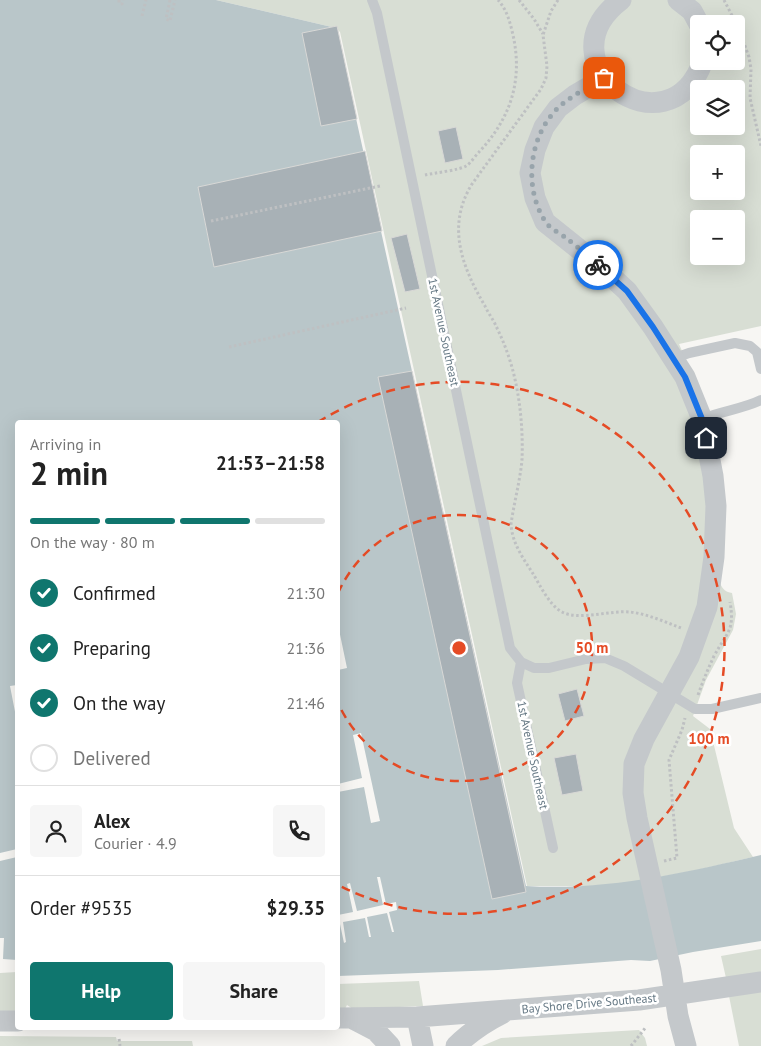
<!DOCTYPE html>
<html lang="en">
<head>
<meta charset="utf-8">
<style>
  :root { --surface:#fff; --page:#f6f6f6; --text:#222; --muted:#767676; --line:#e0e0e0; --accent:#0f766e }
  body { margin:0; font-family:"PT Sans",sans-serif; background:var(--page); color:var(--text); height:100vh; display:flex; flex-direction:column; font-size:19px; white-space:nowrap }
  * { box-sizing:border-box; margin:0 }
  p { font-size:16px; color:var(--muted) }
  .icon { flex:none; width:28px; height:28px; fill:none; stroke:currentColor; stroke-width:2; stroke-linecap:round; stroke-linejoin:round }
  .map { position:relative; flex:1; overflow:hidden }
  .drawer { position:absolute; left:15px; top:420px; width:325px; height:610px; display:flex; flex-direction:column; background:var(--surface); border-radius:5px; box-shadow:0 5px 20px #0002 }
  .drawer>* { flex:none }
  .controls { position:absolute; left:690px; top:15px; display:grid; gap:10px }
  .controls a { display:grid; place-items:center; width:55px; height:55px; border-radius:5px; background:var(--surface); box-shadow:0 5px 20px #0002; font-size:25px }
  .pin { position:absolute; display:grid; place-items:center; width:42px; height:42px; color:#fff; margin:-21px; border-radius:10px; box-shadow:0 2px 8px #0006 }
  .courier { position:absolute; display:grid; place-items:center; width:50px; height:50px; margin:-25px; border:4px solid #1a73e8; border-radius:50%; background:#fff; color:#222; box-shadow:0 1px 6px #0007 }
  .overview em { font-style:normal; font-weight:700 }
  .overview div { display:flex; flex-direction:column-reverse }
  .overview { display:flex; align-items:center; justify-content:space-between; height:85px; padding:0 15px }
  h1 { font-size:32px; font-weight:700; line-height:38px }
  .bar { display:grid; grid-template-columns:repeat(4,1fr); gap:8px 5px; align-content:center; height:60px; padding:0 15px }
  .bar i { height:6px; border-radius:4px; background:var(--line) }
  .bar .active { background:var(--accent) }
  .bar p { grid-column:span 4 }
  .line { display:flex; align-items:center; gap:12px; padding:0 15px; border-top:1px solid var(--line) }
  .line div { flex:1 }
  .round { display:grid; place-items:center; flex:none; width:52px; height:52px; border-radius:5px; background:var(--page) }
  ol { padding:0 15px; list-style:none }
  li { display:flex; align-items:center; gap:15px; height:55px }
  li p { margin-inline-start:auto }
  li .icon { padding:5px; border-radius:50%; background:var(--accent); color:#fff; stroke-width:4 }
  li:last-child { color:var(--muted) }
  li i { width:28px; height:28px; border:2px solid var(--line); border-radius:50% }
  .button { display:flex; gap:10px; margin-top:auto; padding:10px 15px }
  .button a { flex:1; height:58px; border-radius:5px; background:var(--accent); color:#fff; font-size:20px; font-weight:700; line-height:58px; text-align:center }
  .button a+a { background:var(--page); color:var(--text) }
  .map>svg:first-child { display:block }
  .green { fill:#d8ded4; fill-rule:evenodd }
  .water { fill:#b9c6c9 }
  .pier { fill:#f7f6f3 }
  .building { fill:#a8b1b6; stroke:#d8d8d6 }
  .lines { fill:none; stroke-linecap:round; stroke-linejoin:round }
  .path { stroke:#bec0c2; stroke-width:3; stroke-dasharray:2.5 2.5; stroke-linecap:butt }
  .service { stroke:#c4c8cb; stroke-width:10 }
  .minor { stroke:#c4c8cb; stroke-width:21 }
  .done { stroke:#98a4ab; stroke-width:5; stroke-dasharray:0 9 }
  .route { stroke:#1a73e8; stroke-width:6 }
  .ring { fill:none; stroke:#e54b25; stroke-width:2.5; stroke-dasharray:9 6 }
  .labels { text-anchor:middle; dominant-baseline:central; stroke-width:5; stroke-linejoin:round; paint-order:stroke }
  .street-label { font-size:12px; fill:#657884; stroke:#fff }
  .centre { fill:#e54b25; stroke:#fff; stroke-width:2.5 }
  .ring-label { font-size:15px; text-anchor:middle; font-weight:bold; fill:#e54b25; stroke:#fff; stroke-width:5; stroke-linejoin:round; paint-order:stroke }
</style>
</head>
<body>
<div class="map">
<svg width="761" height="1046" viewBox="0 0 761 1046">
  <rect width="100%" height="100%" fill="#f7f6f3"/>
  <path class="green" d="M216,0H761V326L679,344L693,376L720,583C723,590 726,592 732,593L736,614L733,630L706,680L693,716L710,729L734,828L753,857L697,870L629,883L590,886H527L340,32L336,28ZM699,24H736V61H699ZM699,89H736V126H699ZM699,154H736V191H699ZM699,219H736V256H699Z
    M761,949V972L726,978L721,956Z
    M17,972V1012L0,1011V973Z
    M419,981L423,1006L353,1009L347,1005L345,1009H338V984Z
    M761,991V1046H739L729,996Z
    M639,1030L645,1038L647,1046H482L501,1038Z
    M0,1036L116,1037L117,1041H192L193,1046H0Z"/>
  <path class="water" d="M0,0H216L336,28L526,886C605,891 684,873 761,855V941L693,952L650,961L631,960L498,970L338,976V422H18V964H0Z"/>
  <path class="pier" d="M338,625L347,668L338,670Z
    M17,685L18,688L17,722L10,686Z
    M361,733L380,821L371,823L364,787L338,792V784L362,778L353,735Z
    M17,849V857L0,861V853Z
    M377,877H380L386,904L396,902L397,910L389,912L394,932H392L387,913L367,917L371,937H369L365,918L343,922L346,942L344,943L340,924H338V915L353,912L347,884L350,883L357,911L383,905Z
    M0,938H4L3,959L17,960V964H0Z"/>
  <path class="building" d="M337,26L357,119L321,126L302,33Z
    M456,127L463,159L445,163L438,131Z
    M365,151L382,231L214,267L198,187Z
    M407,234L420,289L405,292L391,238Z
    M412,371L526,892L492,899L378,377Z
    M577,689L584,716L565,721L558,694Z
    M576,754L583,791L562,795L554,758Z"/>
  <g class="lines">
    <path class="path" d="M119,0V3L122,4L123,0
      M170,0L166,19L170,21L175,0
      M519,0L534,19L543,34
      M558,0L551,11L543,35L547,66L546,78L541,89L472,184C446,226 462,267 485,306C488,313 493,319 496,326C505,344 512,364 516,384C521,408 523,435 522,460C520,481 514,503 511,524C512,542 522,557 532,572C540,585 549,605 562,612C579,621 610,610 630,612C648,614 665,622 681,628
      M724,0L738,27L749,57L751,69L750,98L761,146
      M142,16L146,0
      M425,175C434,173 460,170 466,166C471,163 475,156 479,152C511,118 523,80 513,35C510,22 507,10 498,0
      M211,221L380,186
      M229,347L406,308
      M698,695C703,681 708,669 714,656C727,632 735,631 730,602
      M664,861L677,858L669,760L682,730L685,718
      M119,1039L120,1046
      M631,1046L646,1027"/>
    <path class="service" d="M372,0L377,13L510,648L521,662L534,668H549L586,659L605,658L624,666L695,709H712L761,698
      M672,359L689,353L735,343L750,346L757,352L761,369
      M702,419C721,411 743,409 761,400
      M521,662L517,683L553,848"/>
    <path class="minor" d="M621,0C538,63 668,158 703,61
      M678,0L692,11L699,24
      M604,78L575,95L558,108L544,127L535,150L530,173L535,198L545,222L600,266L627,291L653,327L685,377L702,419L713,476L716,506L714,557L707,607L689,657L644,739L634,764L633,793L637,818L671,970L678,1016L686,1046
      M417,1017L423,1046
      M338,1018L417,1017L639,1000L761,982
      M353,1019L376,1031L390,1046
      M0,1021H18
      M456,1046C470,1032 485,1022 503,1013"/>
  </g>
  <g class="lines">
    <path class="done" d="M598,265C588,256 577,246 566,238C560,233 549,228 545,221C523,187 529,135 559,107C572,95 589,87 604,78"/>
    <path class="route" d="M598,265L627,291L653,327L685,377L702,419L706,438"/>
  </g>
  <g class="ring">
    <path d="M338 593A133 133 0 1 1 338 703"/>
    <path d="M318 422A266 266 0 1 1 338 885"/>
  </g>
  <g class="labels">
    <g class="street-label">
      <text transform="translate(444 332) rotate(78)">1st Avenue Southeast</text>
      <text transform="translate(533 755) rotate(78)">1st Avenue Southeast</text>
      <text transform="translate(589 1003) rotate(-5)">Bay Shore Drive Southeast</text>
    </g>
  </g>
  <circle cx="459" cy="648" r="8" class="centre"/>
  <g class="ring-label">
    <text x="592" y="653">50 m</text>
    <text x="709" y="744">100 m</text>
  </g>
</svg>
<div class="controls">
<a><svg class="icon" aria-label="locate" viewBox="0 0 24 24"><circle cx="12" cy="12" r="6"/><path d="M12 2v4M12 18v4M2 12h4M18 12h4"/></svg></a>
<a><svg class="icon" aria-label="layers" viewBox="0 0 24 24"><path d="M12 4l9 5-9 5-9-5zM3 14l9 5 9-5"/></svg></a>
<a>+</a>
<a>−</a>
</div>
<div class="pin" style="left:604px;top:78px;background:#ea580c"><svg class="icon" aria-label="bag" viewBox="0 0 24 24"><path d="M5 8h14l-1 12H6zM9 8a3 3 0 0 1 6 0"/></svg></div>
<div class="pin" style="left:706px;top:438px;background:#1f2937"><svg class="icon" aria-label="home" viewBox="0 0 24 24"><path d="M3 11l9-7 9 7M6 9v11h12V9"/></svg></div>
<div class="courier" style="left:598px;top:265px"><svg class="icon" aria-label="bike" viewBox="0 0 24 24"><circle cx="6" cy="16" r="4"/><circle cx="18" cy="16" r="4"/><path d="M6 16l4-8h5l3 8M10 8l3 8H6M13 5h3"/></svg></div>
<section class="drawer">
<div class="overview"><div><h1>2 min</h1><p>Arriving in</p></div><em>21:53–21:58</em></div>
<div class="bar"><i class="active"></i><i class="active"></i><i class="active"></i><i></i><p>On the way · 80 m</p></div>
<ol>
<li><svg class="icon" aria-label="check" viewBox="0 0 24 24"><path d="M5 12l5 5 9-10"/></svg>Confirmed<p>21:30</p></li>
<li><svg class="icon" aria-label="check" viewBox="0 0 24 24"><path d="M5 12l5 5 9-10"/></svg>Preparing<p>21:36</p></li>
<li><svg class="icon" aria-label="check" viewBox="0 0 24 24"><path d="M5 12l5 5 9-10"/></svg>On the way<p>21:46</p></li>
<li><i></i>Delivered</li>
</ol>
<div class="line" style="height:90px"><a class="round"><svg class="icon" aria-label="person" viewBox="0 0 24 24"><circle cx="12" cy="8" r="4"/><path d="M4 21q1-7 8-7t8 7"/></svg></a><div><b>Alex</b><p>Courier · 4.9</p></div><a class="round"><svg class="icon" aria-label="phone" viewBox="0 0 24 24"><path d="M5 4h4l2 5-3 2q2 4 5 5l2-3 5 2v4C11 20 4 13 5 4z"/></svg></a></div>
<div class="line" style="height:65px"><div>Order #9535</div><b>$29.35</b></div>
<div class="button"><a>Help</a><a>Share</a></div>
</section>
</div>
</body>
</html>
